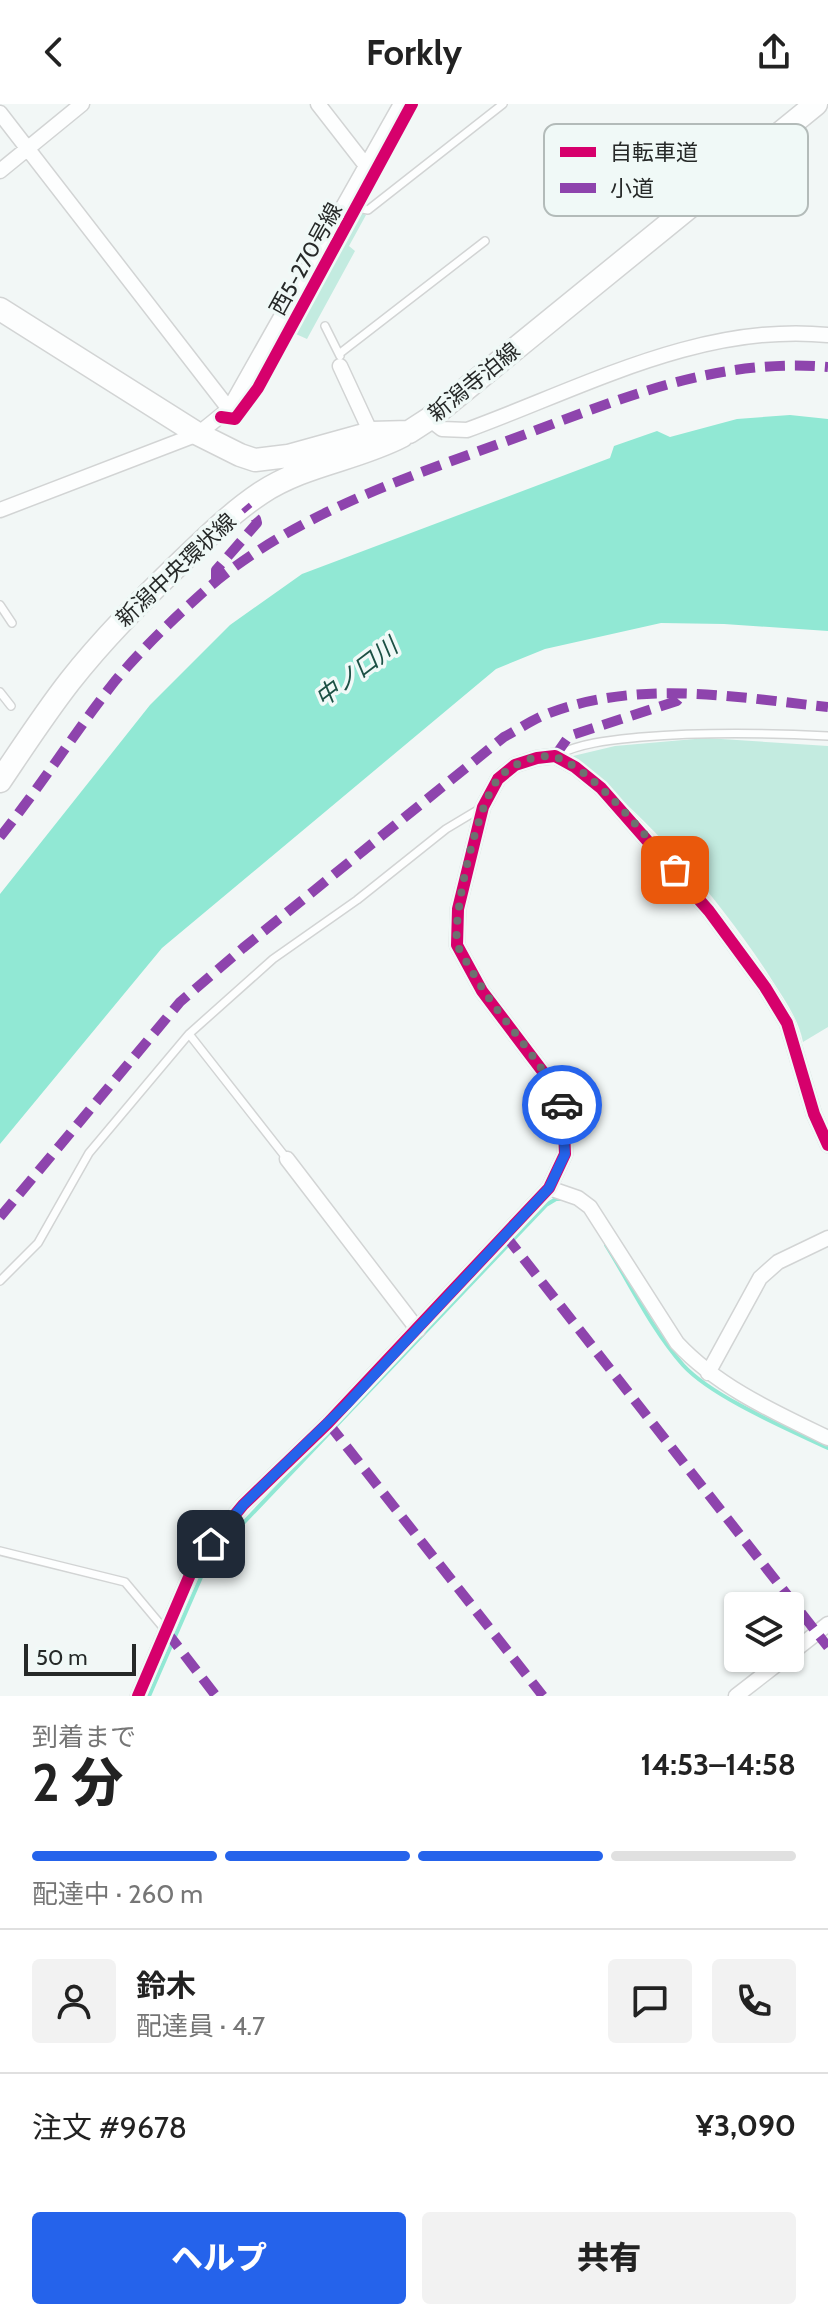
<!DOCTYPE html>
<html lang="ja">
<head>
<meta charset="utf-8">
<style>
  :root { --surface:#fff; --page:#f2f2f2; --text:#222; --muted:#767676; --line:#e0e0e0; --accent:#2563eb }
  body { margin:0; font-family:Cabin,"Noto Sans JP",sans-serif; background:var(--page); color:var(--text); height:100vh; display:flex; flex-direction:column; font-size:30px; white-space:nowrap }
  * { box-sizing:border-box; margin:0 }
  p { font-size:26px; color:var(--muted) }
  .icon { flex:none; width:44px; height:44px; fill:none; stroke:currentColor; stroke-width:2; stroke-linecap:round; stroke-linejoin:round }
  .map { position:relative; height:1592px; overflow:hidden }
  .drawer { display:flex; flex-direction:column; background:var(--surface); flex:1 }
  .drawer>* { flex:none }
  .controls { position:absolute; left:724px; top:1488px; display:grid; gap:16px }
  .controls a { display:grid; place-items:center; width:80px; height:80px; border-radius:8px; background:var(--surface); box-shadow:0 2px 6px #0004; font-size:40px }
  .scale { position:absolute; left:24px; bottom:20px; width:112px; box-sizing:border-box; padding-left:8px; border:4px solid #262928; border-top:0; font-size:22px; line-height:28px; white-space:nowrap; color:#262928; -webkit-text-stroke:6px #f0f9f7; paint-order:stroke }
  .pin { position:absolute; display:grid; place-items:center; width:68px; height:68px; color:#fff; margin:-34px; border-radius:16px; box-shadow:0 4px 12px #0006 }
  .courier { position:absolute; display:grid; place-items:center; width:80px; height:80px; margin:-40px; border:6px solid #2563eb; border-radius:50%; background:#fff; color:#222; box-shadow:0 2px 10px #0007 }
  .overview em { font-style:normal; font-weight:800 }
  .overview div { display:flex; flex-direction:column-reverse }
  .overview { display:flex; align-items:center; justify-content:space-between; height:136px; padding:0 32px }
  h1 { font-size:52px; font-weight:800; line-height:60px }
  .bar { display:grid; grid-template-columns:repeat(4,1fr); gap:12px 8px; align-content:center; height:96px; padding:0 32px }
  .bar i { height:10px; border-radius:6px; background:var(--line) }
  .bar .current { background:var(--accent) }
  .bar p { grid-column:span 4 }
  .line { display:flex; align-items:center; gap:20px; padding:0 32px; border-top:2px solid var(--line) }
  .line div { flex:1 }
  .round { display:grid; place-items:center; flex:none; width:84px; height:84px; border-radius:8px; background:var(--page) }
  .action { display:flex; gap:16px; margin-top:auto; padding:16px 32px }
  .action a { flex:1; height:92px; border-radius:8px; background:var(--accent); color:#fff; font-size:32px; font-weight:800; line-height:92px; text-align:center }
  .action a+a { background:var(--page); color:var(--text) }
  header { display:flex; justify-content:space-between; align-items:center; height:104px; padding:0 32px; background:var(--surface); font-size:36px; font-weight:800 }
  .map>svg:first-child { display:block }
  .green { fill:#c3ebe0 }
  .water { fill:#91e8d4 }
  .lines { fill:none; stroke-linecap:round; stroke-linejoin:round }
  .stream { stroke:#91e8d4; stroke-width:4 }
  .lane-casing { stroke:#d2d4d4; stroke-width:10 }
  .street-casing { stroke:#d2d4d4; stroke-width:17 }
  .primary-casing { stroke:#d2d4d4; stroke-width:25 }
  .lane { stroke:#fdfefe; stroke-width:7 }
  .street { stroke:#fdfefe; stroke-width:14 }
  .primary { stroke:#fdfefe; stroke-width:22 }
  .quiet { stroke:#8e44ad; stroke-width:10; stroke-dasharray:20 10; stroke-linecap:butt }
  .cycleway-casing { stroke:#f0f9f7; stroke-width:17 }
  .cycleway { stroke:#d6006c; stroke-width:12 }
  .done { stroke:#6d7170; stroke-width:8; stroke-dasharray:0 14.4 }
  .route { stroke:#2563eb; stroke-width:10 }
  .labels { text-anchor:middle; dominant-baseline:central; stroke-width:7; stroke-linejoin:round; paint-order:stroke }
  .street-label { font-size:22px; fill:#262928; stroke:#f0f9f7 }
  .water-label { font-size:24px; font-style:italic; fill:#1c5044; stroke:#f0f9f7 }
  .key { fill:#f0f9f7; stroke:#b3bbb9; stroke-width:2 }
  .key-label { font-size:22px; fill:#262928 }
</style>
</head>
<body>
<header><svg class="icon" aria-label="back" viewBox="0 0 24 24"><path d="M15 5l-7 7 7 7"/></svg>Forkly<svg class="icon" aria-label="share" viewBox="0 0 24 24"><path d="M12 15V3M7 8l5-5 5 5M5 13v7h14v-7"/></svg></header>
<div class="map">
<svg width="828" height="1592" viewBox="0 0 828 1592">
  <rect width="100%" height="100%" fill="#f2f7f6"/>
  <path class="green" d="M353,104L366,111L349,142L355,147L307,235L287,226Z
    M706,634L828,642V923L803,938C798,913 783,894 770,873C716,789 649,716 573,652L615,642Z"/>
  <path class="water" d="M790,311L828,315V527L724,520L661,519L545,545L496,565L162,844L0,1040V790L150,601L230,521L302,470L610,354L614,342L657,327L670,333L737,315Z"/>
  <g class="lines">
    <path class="stream" d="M606,1141C631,1181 652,1226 683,1261C712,1293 788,1325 828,1344
      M149,1592L209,1455L546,1101L556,1095H564"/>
    <g class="lane-casing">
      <path id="lane" d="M348,96L357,104L368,106L503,0
        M325,222L340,252
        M339,250L485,137
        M0,501L12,519
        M0,588L11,602
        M557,651C583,638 613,636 642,633C704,628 766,629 828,632
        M189,930L287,1055
        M0,1177L38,1139L89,1049L189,930L273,855L357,796L446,725L481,704
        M0,1447L125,1478L166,1527"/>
    </g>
    <g class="street-casing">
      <path id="street" d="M318,0L367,63
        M0,9L229,305
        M0,67L82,0
        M340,262L371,329
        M429,315L442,325L467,326C582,284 702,218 828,231
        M0,406L198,330L229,305L401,0
        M287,1055L418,1226
        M549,1084L578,1094L590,1103L677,1239C718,1283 774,1308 828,1334
        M708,1269L760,1174L778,1158L828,1134
        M790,1550L828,1520
        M138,1592L195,1459L243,1401L328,1319L549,1084L565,1050L563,1002L553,981L482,887L457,841L458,805L483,703L498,675L515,661L537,654L555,652L575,663L601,684L709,807L765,883L787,919L814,1010L828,1041
        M736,1592L785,1554"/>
    </g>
    <g class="primary-casing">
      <path id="primary" d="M0,205L198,330L240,351L255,356L288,352L371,329L409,328L429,315L816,0
        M0,677C23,643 45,609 70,577C103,535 140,498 178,461C204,436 231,409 261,389C305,360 356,356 402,332"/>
    </g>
    <use href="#lane" class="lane"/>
    <use href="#street" class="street"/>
    <use href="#primary" class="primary"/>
    <path class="quiet" d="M216,478V466L257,419L256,415L245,402
      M555,652L569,632L677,597L684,588
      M0,733C40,683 75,628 115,577C141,546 170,518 200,491C287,413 399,376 507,337C614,298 711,253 828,263
      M0,1113L180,898L243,844L504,633C517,626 529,618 542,612C634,574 733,593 828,603
      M505,1131L828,1543
      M328,1319L543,1592
      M166,1527L216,1592"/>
    <g class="cycleway-casing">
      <path id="cycleway" d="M221,313L235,315L258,284L412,0
        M138,1592L195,1459L243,1401L328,1319L549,1084L565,1050L563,1002L553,981L482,887L457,841L458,805L483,703L498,675L515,661L537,654L555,652L575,663L601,684L709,807L765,883L787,919L814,1010L828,1041"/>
    </g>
    <use href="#cycleway" class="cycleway"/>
  </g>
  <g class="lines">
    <path class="done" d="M562,1001C540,951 497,914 471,865C466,857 459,847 457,839C453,808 478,699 498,675C509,661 540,647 558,654C598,669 646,734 675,766"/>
    <path class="route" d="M211,1440L243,1401L346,1301L549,1084L565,1050L562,1001"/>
  </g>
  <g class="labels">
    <g class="street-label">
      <text transform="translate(306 155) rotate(-61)">西5-270号線</text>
      <text transform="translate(474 278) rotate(-39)">新潟寺泊線</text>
      <text transform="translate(176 466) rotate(-43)">新潟中央環状線</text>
    </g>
    <g class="water-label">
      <text transform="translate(356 568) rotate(-37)">中ノ口川</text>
    </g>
  </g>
  <rect x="544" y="20" width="264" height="92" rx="12" class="key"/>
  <rect x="560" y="43" width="36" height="10" fill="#d6006c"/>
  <rect x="560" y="79" width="36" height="10" fill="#8e44ad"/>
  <g class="key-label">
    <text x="610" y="56">自転車道</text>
    <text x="610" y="92">小道</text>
  </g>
</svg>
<div class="controls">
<a><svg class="icon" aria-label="layers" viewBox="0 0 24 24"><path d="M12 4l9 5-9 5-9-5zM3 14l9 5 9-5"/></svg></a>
</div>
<div class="scale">50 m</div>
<div class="pin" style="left:675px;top:766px;background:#ea580c"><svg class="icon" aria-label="bag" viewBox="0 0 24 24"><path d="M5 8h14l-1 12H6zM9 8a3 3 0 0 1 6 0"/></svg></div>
<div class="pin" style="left:211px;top:1440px;background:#1f2937"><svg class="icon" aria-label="home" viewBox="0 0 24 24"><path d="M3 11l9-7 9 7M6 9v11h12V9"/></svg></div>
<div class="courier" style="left:562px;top:1001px"><svg class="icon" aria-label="car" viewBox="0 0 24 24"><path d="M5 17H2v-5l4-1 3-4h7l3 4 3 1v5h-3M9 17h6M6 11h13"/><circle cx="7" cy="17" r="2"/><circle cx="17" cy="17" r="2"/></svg></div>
</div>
<section class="drawer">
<div class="overview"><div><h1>2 分</h1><p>到着まで</p></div><em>14:53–14:58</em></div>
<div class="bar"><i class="current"></i><i class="current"></i><i class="current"></i><i></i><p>配達中 · 260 m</p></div>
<div class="line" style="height:144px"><a class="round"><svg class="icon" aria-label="person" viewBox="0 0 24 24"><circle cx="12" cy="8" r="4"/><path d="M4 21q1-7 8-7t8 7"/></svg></a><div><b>鈴木</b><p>配達員 · 4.7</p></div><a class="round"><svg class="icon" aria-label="chat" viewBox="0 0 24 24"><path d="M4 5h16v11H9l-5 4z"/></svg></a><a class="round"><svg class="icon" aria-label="phone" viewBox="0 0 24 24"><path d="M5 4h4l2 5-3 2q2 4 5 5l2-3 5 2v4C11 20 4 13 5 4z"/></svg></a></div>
<div class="line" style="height:104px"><div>注文 #9678</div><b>¥3,090</b></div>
<div class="action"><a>ヘルプ</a><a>共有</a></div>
</section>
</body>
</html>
